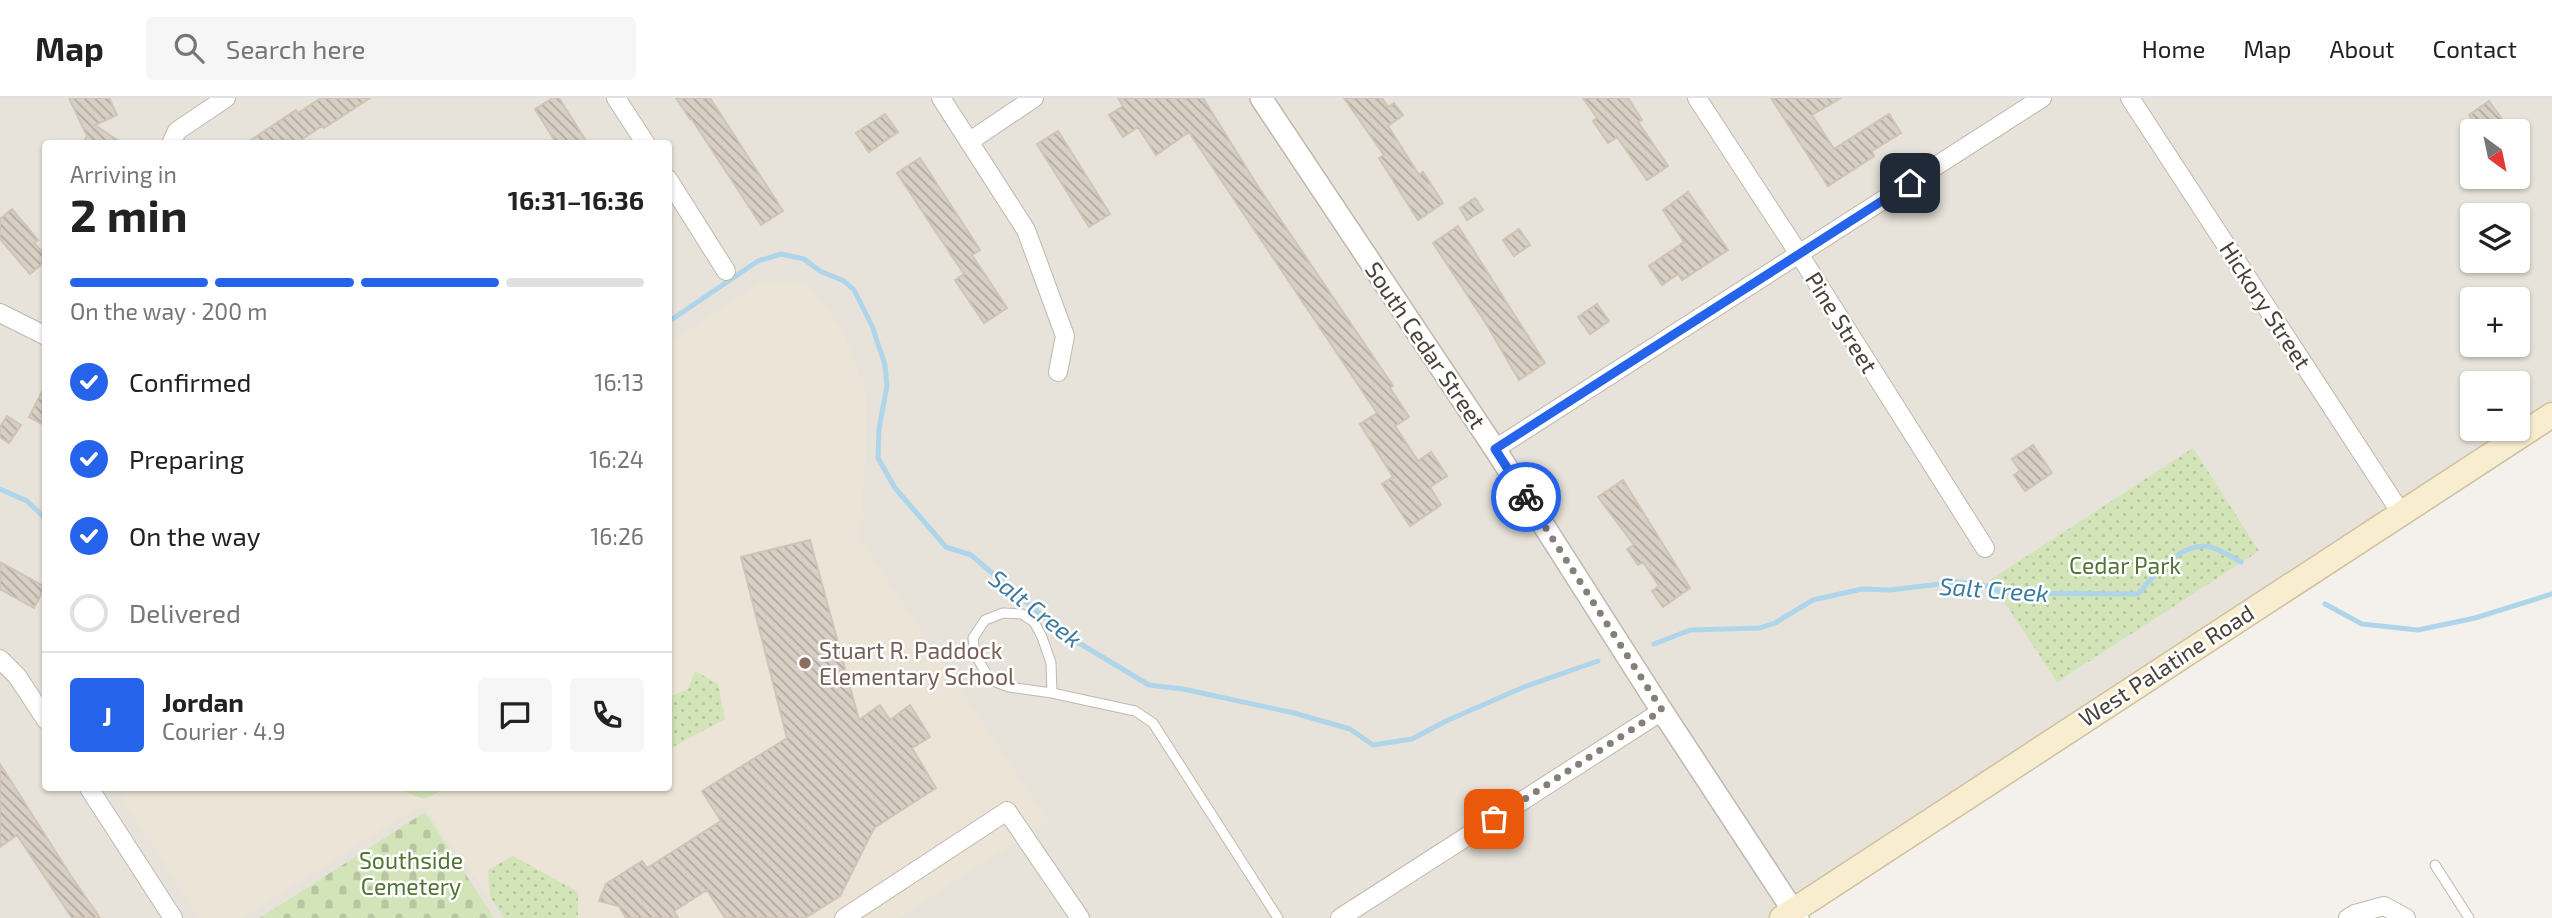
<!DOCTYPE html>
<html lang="en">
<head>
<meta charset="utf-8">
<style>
  :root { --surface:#fff; --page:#f6f6f6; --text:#222; --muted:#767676; --line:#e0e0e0; --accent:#2563eb }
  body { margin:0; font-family:"Exo 2",sans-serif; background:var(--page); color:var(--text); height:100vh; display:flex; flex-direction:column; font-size:26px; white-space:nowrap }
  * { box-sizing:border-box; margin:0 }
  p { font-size:23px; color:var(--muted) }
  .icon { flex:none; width:38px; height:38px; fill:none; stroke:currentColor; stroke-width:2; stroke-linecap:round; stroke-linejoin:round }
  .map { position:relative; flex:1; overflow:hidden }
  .details { position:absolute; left:42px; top:42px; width:630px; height:651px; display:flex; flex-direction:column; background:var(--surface); border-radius:7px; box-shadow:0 2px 5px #0004 }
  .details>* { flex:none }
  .needle { width:46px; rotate:147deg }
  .tools { position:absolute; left:2460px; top:21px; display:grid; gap:14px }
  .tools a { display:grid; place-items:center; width:70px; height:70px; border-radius:7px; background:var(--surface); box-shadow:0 2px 5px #0004; font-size:35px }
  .pin { position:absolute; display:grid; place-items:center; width:60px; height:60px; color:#fff; margin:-30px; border-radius:14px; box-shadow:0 4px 10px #0006 }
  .courier { position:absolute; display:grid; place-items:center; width:70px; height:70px; margin:-35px; border:5px solid #2563eb; border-radius:50%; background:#fff; color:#222; box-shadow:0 2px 9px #0007 }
  .headline em { font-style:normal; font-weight:700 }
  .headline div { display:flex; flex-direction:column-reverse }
  .headline { display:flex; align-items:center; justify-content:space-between; height:119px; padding:0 28px }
  h1 { font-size:46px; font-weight:700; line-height:52px }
  .bar { display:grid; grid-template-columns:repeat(4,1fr); gap:10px 7px; align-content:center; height:84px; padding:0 28px }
  .bar i { height:9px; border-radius:5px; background:var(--line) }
  .bar .current { background:var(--accent) }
  .bar p { grid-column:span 4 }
  .line { display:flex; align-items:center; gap:18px; padding:0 28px; border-top:2px solid var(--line) }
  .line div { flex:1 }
  .round { display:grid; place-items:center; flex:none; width:74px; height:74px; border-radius:7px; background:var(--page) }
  ol { padding:0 28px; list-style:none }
  li { display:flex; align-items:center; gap:21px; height:77px }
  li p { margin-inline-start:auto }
  li .icon { padding:7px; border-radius:50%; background:var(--accent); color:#fff; stroke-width:4 }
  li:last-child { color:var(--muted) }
  li i { width:38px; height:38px; border:4px solid var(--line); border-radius:50% }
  header { display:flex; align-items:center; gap:42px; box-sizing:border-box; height:98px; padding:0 35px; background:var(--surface); border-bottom:2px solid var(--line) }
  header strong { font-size:33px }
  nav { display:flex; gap:38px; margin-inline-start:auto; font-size:24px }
  .search { width:490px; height:63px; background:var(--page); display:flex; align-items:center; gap:18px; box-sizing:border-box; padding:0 24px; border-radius:7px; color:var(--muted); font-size:26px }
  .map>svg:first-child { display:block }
  .residential { fill:#e7e3da; fill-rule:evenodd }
  .education { fill:#ece5d7 }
  .cemetery { fill:url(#cemetery-stones) }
  .park { fill:url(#park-dots) }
  .pitch { fill:#d3e4b9 }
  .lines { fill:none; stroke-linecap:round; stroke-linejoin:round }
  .stream { stroke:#afd5ea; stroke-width:5 }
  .building { fill:url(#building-back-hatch); stroke:#cfc4b6; stroke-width:2 }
  .service-casing { stroke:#bfb8af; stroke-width:11 }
  .minor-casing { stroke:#bfb8af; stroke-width:20 }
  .tertiary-casing { stroke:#bfb8af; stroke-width:24 }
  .secondary-casing { stroke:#cfc0a0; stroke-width:27 }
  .service { stroke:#fff; stroke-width:9 }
  .minor { stroke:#fff; stroke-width:18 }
  .tertiary { stroke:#fff; stroke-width:21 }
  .secondary { stroke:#f9edd0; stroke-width:24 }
  .done { stroke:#847f78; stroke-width:7; stroke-dasharray:0 12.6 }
  .route { stroke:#2563eb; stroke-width:9 }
  .education-dot { fill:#8d6e63; stroke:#fff; stroke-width:2.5 }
  .labels { text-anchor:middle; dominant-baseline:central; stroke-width:5; stroke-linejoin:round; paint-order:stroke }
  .street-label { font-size:23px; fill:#48423a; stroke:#fff }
  .park-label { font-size:23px; fill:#4f7433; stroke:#fff }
  .education-label { font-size:23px; fill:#785e54; stroke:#fff; text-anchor:start }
  .water-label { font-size:24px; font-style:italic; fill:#3c7ba1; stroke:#fff }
</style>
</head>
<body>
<header>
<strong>Map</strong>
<div class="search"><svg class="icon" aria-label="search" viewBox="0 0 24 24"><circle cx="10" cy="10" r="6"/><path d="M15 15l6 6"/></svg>Search here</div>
<nav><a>Home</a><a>Map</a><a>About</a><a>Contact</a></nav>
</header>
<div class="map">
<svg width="2552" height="820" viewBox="0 0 2552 820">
  <defs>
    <pattern id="cemetery-stones" width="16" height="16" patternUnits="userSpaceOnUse" patternTransform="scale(1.75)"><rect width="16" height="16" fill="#d3e4b9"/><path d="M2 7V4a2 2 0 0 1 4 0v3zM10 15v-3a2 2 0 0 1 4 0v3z" fill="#b7c5a0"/></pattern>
    <pattern id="park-dots" width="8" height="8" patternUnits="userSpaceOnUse" patternTransform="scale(1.75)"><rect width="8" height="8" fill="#d3e4b9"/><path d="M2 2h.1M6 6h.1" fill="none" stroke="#b7c5a0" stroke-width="1.8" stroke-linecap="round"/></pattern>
    <pattern id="building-back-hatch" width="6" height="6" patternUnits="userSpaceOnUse" patternTransform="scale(1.75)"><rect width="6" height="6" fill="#d8cfc5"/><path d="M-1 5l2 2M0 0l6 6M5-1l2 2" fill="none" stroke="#b1aaa1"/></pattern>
  </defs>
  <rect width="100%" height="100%" fill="#f4f1ec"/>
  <path class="residential" d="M0,0H2552V315L1798,820H0ZM2473,33H2518V79H2473ZM46,46H668V690H46ZM2473,117H2518V163H2473ZM2473,201H2518V247H2473ZM2473,285H2518V331H2473Z"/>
  <path class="education" d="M761,184L807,186L841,229L867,297L865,367L859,440L1047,723L899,820H504L425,711L419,708L242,820H199L116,690H668L669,245Z"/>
  <path class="cemetery" d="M425,714L494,820H260Z"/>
  <path class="park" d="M2193,350L2259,453L2057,584L1990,482Z
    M695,573L718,586L725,621L669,651V599L688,591Z
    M513,758L578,794V820H504L490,799L488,772Z"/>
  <path class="pitch" d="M402,690H449L423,701L404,693Z"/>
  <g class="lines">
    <path class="stream" d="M668,224L758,163L781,156L804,161L820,173L844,183L854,192L872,228L885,267L887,288L879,331L878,360L895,390L946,449L971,457L1064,536L1149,587L1183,591L1294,615L1350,631L1373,647L1412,641L1446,623L1524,589L1598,563
      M0,391L27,403L46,421
      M2325,506L2362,526L2418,532L2475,520L2552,496
      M1654,546L1690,532L1760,530L1775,525L1813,502L1862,491L1890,492L1957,484L1988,488L2002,495L2138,496C2155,477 2176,448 2205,448C2215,448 2231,459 2241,464"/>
  </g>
  <path class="building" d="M69,0H109L117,17L95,27L123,46H82L87,38Z
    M321,0H370L324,30L322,28L295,46H245L296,12L298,15Z
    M553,0H559L588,46H557L535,11Z
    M676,0H710L783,113L761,127L691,20L690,21Z
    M1118,0H1203L1257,87L1393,288L1390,290L1409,319L1395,328L1418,363L1431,354L1447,378L1430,389L1441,407L1410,428L1382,386L1393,379L1360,326L1377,315L1189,34L1156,57L1138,29L1123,39L1109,17L1123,8Z
    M1344,0H1382L1388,9L1394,5L1403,17L1388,28L1419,77L1423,74L1443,105L1418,122L1379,60L1384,57Z
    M1583,0H1628L1642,22L1638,24L1668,68L1647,82L1617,39L1608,45L1593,23L1597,20Z
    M1771,0H1841L1812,17L1834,51L1889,16L1901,35L1872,53L1874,58L1828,88Z
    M2489,3L2504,24L2502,26L2507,33H2480L2469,17Z
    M885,16L898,34L869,54L856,35Z
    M1058,33L1110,116L1089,129L1037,46Z
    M920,60L980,152L972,157L1007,210L984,225L955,182L964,176L897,75Z
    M1688,94L1728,152L1682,182L1678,176L1662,187L1649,168L1684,144L1663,112Z
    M1475,100L1483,112L1467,122L1460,110Z
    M12,111L38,142L34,145L46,158V162L30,176L0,141V121Z
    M1458,128L1545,265L1519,282L1487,227L1433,145Z
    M1519,131L1530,147L1514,158L1503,142Z
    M1597,206L1609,223L1590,236L1578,219Z
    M46,286V328L29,319Z
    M7,318L21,327L9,345L0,339V329Z
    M2033,347L2052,375L2025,393L2014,377L2020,373L2012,361Z
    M1623,382L1690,490L1663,509L1652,493L1659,488L1643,464L1638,467L1627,451L1634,447L1598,399Z
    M810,442L859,622L880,607L890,622L910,607L930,639L912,650L936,690L874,730L840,798L805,820H725L707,792L674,813L678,820H626L619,808L599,803L606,786L642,763L647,770L721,723L702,693L787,640L741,459Z
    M0,464L45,489L34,510L0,491Z
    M0,666L71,778L100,820H72L17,737L0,749Z"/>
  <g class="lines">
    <g class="service-casing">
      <path id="service" d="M1052,595L1051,565L1042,539L1034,524L1022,516L1003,515L985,522L973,540L975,556L990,582L1009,589L1052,595L1135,613L1153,625L1278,820
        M2435,767L2469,820"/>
    </g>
    <g class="minor-casing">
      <path id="minor" d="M616,0L646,46
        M941,0L1026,132L1065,238L1058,274
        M1697,0L1799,156L1985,450
        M2130,0L2401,415
        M970,43L1034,0
        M171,46L177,33L226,0
        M668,81L726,173
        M0,215L46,238
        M1495,351L2042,0
        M0,561L17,578L46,622
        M89,690L173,820
        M844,820L1007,713L1080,820
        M1340,820L1662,613
        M2348,820L2355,816L2384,808L2406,820"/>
    </g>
    <g class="tertiary-casing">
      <path id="tertiary" d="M1261,0L1495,351L1662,613L1798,820"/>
    </g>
    <g class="secondary-casing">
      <path id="secondary" d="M1782,820L2552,317"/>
    </g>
    <use href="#service" class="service"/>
    <use href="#minor" class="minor"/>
    <use href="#tertiary" class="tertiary"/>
    <use href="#secondary" class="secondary"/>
  </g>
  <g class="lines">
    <path class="done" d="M1494,721L1662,612L1526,399"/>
    <path class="route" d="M1526,399L1495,351L1910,85"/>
  </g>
  <circle class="education-dot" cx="805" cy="565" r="7"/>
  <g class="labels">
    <g class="street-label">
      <text transform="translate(2266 207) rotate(57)">Hickory Street</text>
      <text transform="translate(1842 224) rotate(58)">Pine Street</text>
      <text transform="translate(1426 247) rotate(56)">South Cedar Street</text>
      <text transform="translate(2166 567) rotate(-33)">West Palatine Road</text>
    </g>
    <g class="park-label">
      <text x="2125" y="467">Cedar Park</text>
      <text x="411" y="762">Southside<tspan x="411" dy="26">Cemetery</tspan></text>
    </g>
    <g class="education-label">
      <text x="819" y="552">Stuart R. Paddock<tspan x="819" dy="26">Elementary School</tspan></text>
    </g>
    <g class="water-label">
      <text transform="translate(1994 491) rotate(4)">Salt Creek</text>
      <text transform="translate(1036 510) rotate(38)">Salt Creek</text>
    </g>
  </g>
</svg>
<div class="tools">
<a><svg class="needle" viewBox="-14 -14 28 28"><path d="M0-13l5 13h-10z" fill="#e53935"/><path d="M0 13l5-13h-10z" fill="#767676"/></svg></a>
<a><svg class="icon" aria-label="layers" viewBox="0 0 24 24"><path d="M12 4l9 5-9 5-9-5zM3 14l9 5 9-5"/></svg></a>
<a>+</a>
<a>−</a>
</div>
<div class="pin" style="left:1494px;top:721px;background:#ea580c"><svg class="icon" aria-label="bag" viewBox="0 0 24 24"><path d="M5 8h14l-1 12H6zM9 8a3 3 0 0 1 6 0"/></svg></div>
<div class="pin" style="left:1910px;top:85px;background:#1f2937"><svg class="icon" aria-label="home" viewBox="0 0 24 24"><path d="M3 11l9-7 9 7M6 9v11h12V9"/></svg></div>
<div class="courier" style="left:1526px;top:399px"><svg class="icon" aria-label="bike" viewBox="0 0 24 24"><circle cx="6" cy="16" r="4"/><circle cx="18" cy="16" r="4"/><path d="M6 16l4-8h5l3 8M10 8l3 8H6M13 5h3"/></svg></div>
<section class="details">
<div class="headline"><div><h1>2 min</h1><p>Arriving in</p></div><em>16:31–16:36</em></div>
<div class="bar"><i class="current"></i><i class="current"></i><i class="current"></i><i></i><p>On the way · 200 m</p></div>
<ol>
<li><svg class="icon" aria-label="check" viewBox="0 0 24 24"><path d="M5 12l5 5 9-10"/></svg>Confirmed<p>16:13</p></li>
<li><svg class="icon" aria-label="check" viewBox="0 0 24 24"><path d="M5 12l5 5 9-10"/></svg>Preparing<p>16:24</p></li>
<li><svg class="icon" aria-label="check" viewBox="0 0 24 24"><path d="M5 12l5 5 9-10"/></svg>On the way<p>16:26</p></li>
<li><i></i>Delivered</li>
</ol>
<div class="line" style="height:126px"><b class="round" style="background:var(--accent);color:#fff">J</b><div><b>Jordan</b><p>Courier · 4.9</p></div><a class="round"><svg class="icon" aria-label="chat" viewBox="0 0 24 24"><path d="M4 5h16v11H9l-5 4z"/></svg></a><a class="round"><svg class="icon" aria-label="phone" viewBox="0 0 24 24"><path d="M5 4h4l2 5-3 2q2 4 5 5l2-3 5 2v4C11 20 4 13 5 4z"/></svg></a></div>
</section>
</div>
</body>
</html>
